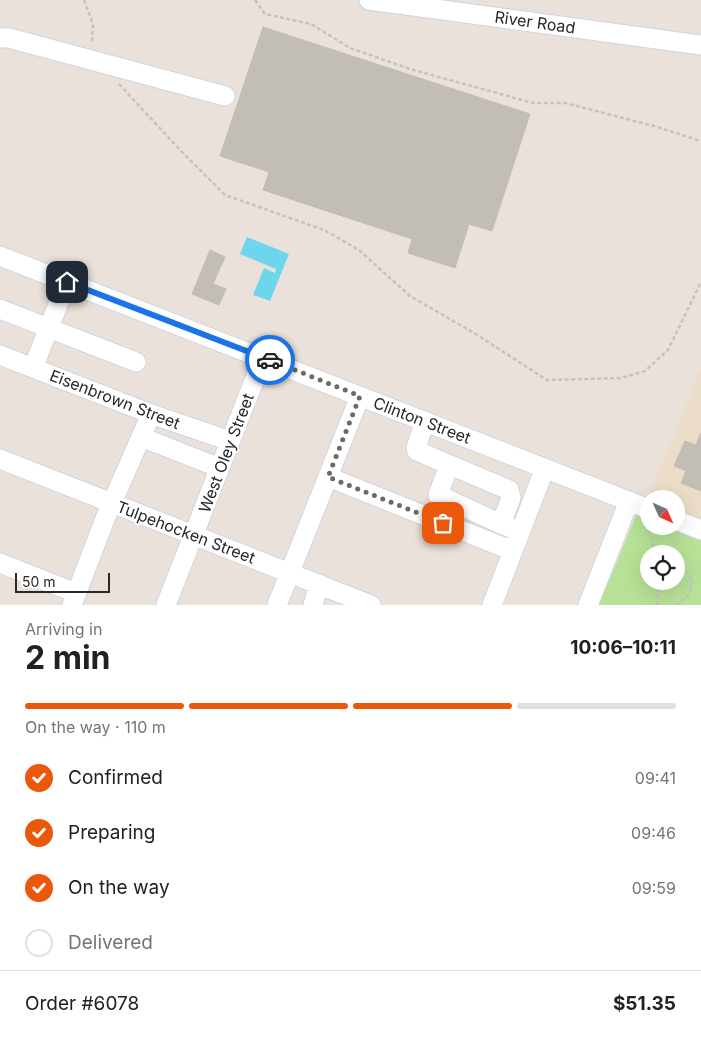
<!DOCTYPE html>
<html lang="en">
<head>
<meta charset="utf-8">
<style>
  :root { --surface:#fff; --page:#f2f2f2; --text:#202124; --muted:#757577; --line:#e0e0e0; --accent:#ea580c }
  body { margin:0; font-family:Inter,sans-serif; background:var(--page); color:var(--text); height:100vh; display:flex; flex-direction:column; font-size:19px; white-space:nowrap }
  * { box-sizing:border-box; margin:0 }
  p { font-size:16px; color:var(--muted) }
  .icon { flex:none; width:28px; height:28px; fill:none; stroke:currentColor; stroke-width:2; stroke-linecap:round; stroke-linejoin:round }
  .map { position:relative; height:605px; overflow:hidden }
  .side { display:flex; flex-direction:column; background:var(--surface); flex:1 }
  .side>* { flex:none }
  .needle { width:32px; rotate:135deg }
  .tools { position:absolute; left:640px; top:490px; display:grid; gap:10px }
  .tools a { display:grid; place-items:center; width:45px; height:45px; border-radius:50%; background:var(--surface); box-shadow:0 5px 20px #0002; font-size:25px }
  .scale { position:absolute; left:15px; bottom:12px; width:95px; box-sizing:border-box; padding-left:5px; border:2px solid #282828; border-top:0; font-size:14px; line-height:18px; white-space:nowrap; color:#282828; -webkit-text-stroke:4px #fff; paint-order:stroke }
  .pin { position:absolute; display:grid; place-items:center; width:42px; height:42px; color:#fff; margin:-21px; border-radius:10px; box-shadow:0 2px 8px #0006 }
  .courier { position:absolute; display:grid; place-items:center; width:50px; height:50px; margin:-25px; border:4px solid #1a73e8; border-radius:50%; background:#fff; color:#222; box-shadow:0 1px 6px #0007 }
  .summary em { font-style:normal; font-weight:700 }
  .summary div { display:flex; flex-direction:column-reverse }
  .summary { display:flex; align-items:center; justify-content:space-between; height:85px; padding:0 25px }
  h1 { font-size:32px; font-weight:700; line-height:38px }
  .bar { display:grid; grid-template-columns:repeat(4,1fr); gap:8px 5px; align-content:center; height:60px; padding:0 25px }
  .bar i { height:6px; border-radius:4px; background:var(--line) }
  .bar .on { background:var(--accent) }
  .bar p { grid-column:span 4 }
  .line { display:flex; align-items:center; gap:12px; padding:0 25px; border-top:1px solid var(--line) }
  .line div { flex:1 }
  ol { padding:0 25px; list-style:none }
  li { display:flex; align-items:center; gap:15px; height:55px }
  li p { margin-inline-start:auto }
  li .icon { padding:5px; border-radius:50%; background:var(--accent); color:#fff; stroke-width:4 }
  li:last-child { color:var(--muted) }
  li i { width:28px; height:28px; border:2px solid var(--line); border-radius:50% }
  .map>svg:first-child { display:block }
  .education { fill:#ecddc9 }
  .green { fill:#b7e196; fill-rule:evenodd }
  .water { fill:#6dd6ec }
  .building { fill:#c2bdb5; stroke:#c5bdb4 }
  .lines { fill:none; stroke-linecap:round; stroke-linejoin:round }
  .minor-casing { stroke:#cfd4e1; stroke-width:21 }
  .path { stroke:#c3c3c3; stroke-width:2.5; stroke-dasharray:4 2.5; stroke-linecap:butt }
  .minor { stroke:#fff; stroke-width:19 }
  .done { stroke:#6c6966; stroke-width:5; stroke-dasharray:0 9 }
  .route { stroke:#1a73e8; stroke-width:6 }
  .labels { text-anchor:middle; dominant-baseline:central; stroke-width:4; stroke-linejoin:round; paint-order:stroke }
  .street-label { font-size:16px; fill:#282828; stroke:#fff }
</style>
</head>
<body>
<div class="map">
<svg width="701" height="605" viewBox="0 0 701 605">
  <rect width="100%" height="100%" fill="#eae2da"/>
  <path class="education" d="M701,369V522L676,512V499H649V501L647,500Z"/>
  <path class="green" d="M638,511L649,516V526H674L701,537V605H599ZM649,554H676V581H649Z"/>
  <path class="water" d="M247,237L289,254L270,301L253,295L264,268L275,273L276,269L240,254Z"/>
  <path class="building" d="M263,27L530,114L492,231L469,224L455,268L408,253L412,239L263,190L269,172L220,156Z
    M210,250L225,257L213,284L226,289L219,305L192,294Z
    M701,433V491L681,483L686,471L674,466L685,441L696,445Z"/>
  <g class="lines">
    <g class="minor-casing">
      <path id="minor" d="M369,0L701,45
        M0,38H9L225,96
        M0,256L649,509
        M0,309L136,362
        M0,355L151,414L230,441
        M33,368L67,282
        M425,421L416,448L417,451L509,490L511,498L501,524L520,532
        M141,437L220,468
        M0,459L371,605
        M449,465L438,495L501,524
        M328,477L513,551
        M676,520L701,530
        M0,563L76,593
        M72,605L105,519L151,414
        M166,605L263,358
        M277,605L360,396
        M313,605L319,584
        M492,605L545,468
        M588,605L629,501"/>
    </g>
    <path class="path" d="M84,0L93,24L92,44
      M255,0L265,14L311,24L350,48L410,69L533,103H565L654,126L701,141
      M119,84L180,150L225,195L324,230L359,250L410,296L474,333L547,380L621,378L645,371L668,350L701,282
      M647,524L656,554
      M676,564L685,567L692,581L690,594L676,605
      M657,605L659,581"/>
    <use href="#minor" class="minor"/>
  </g>
  <g class="lines">
    <path class="done" d="M270,360L360,396L328,477L443,523"/>
    <path class="route" d="M67,282L270,360"/>
  </g>
  <g class="labels">
    <g class="street-label">
      <text transform="translate(535 22) rotate(8)">River Road</text>
      <text transform="translate(115 399) rotate(21)">Eisenbrown Street</text>
      <text transform="translate(422 420) rotate(21)">Clinton Street</text>
      <text transform="translate(226 453) rotate(-69)">West Oley Street</text>
      <text transform="translate(186 532) rotate(21)">Tulpehocken Street</text>
    </g>
  </g>
</svg>
<div class="tools">
<a><svg class="needle" viewBox="-14 -14 28 28"><path d="M0-13l5 13h-10z" fill="#e53935"/><path d="M0 13l5-13h-10z" fill="#757577"/></svg></a>
<a><svg class="icon" aria-label="locate" viewBox="0 0 24 24"><circle cx="12" cy="12" r="6"/><path d="M12 2v4M12 18v4M2 12h4M18 12h4"/></svg></a>
</div>
<div class="scale">50 m</div>
<div class="pin" style="left:443px;top:523px;background:#ea580c"><svg class="icon" aria-label="bag" viewBox="0 0 24 24"><path d="M5 8h14l-1 12H6zM9 8a3 3 0 0 1 6 0"/></svg></div>
<div class="pin" style="left:67px;top:282px;background:#1f2937"><svg class="icon" aria-label="home" viewBox="0 0 24 24"><path d="M3 11l9-7 9 7M6 9v11h12V9"/></svg></div>
<div class="courier" style="left:270px;top:360px"><svg class="icon" aria-label="car" viewBox="0 0 24 24"><path d="M5 17H2v-5l4-1 3-4h7l3 4 3 1v5h-3M9 17h6M6 11h13"/><circle cx="7" cy="17" r="2"/><circle cx="17" cy="17" r="2"/></svg></div>
</div>
<section class="side">
<div class="summary"><div><h1>2 min</h1><p>Arriving in</p></div><em>10:06–10:11</em></div>
<div class="bar"><i class="on"></i><i class="on"></i><i class="on"></i><i></i><p>On the way · 110 m</p></div>
<ol>
<li><svg class="icon" aria-label="check" viewBox="0 0 24 24"><path d="M5 12l5 5 9-10"/></svg>Confirmed<p>09:41</p></li>
<li><svg class="icon" aria-label="check" viewBox="0 0 24 24"><path d="M5 12l5 5 9-10"/></svg>Preparing<p>09:46</p></li>
<li><svg class="icon" aria-label="check" viewBox="0 0 24 24"><path d="M5 12l5 5 9-10"/></svg>On the way<p>09:59</p></li>
<li><i></i>Delivered</li>
</ol>
<div class="line" style="height:65px"><div>Order #6078</div><b>$51.35</b></div>
</section>
</body>
</html>
